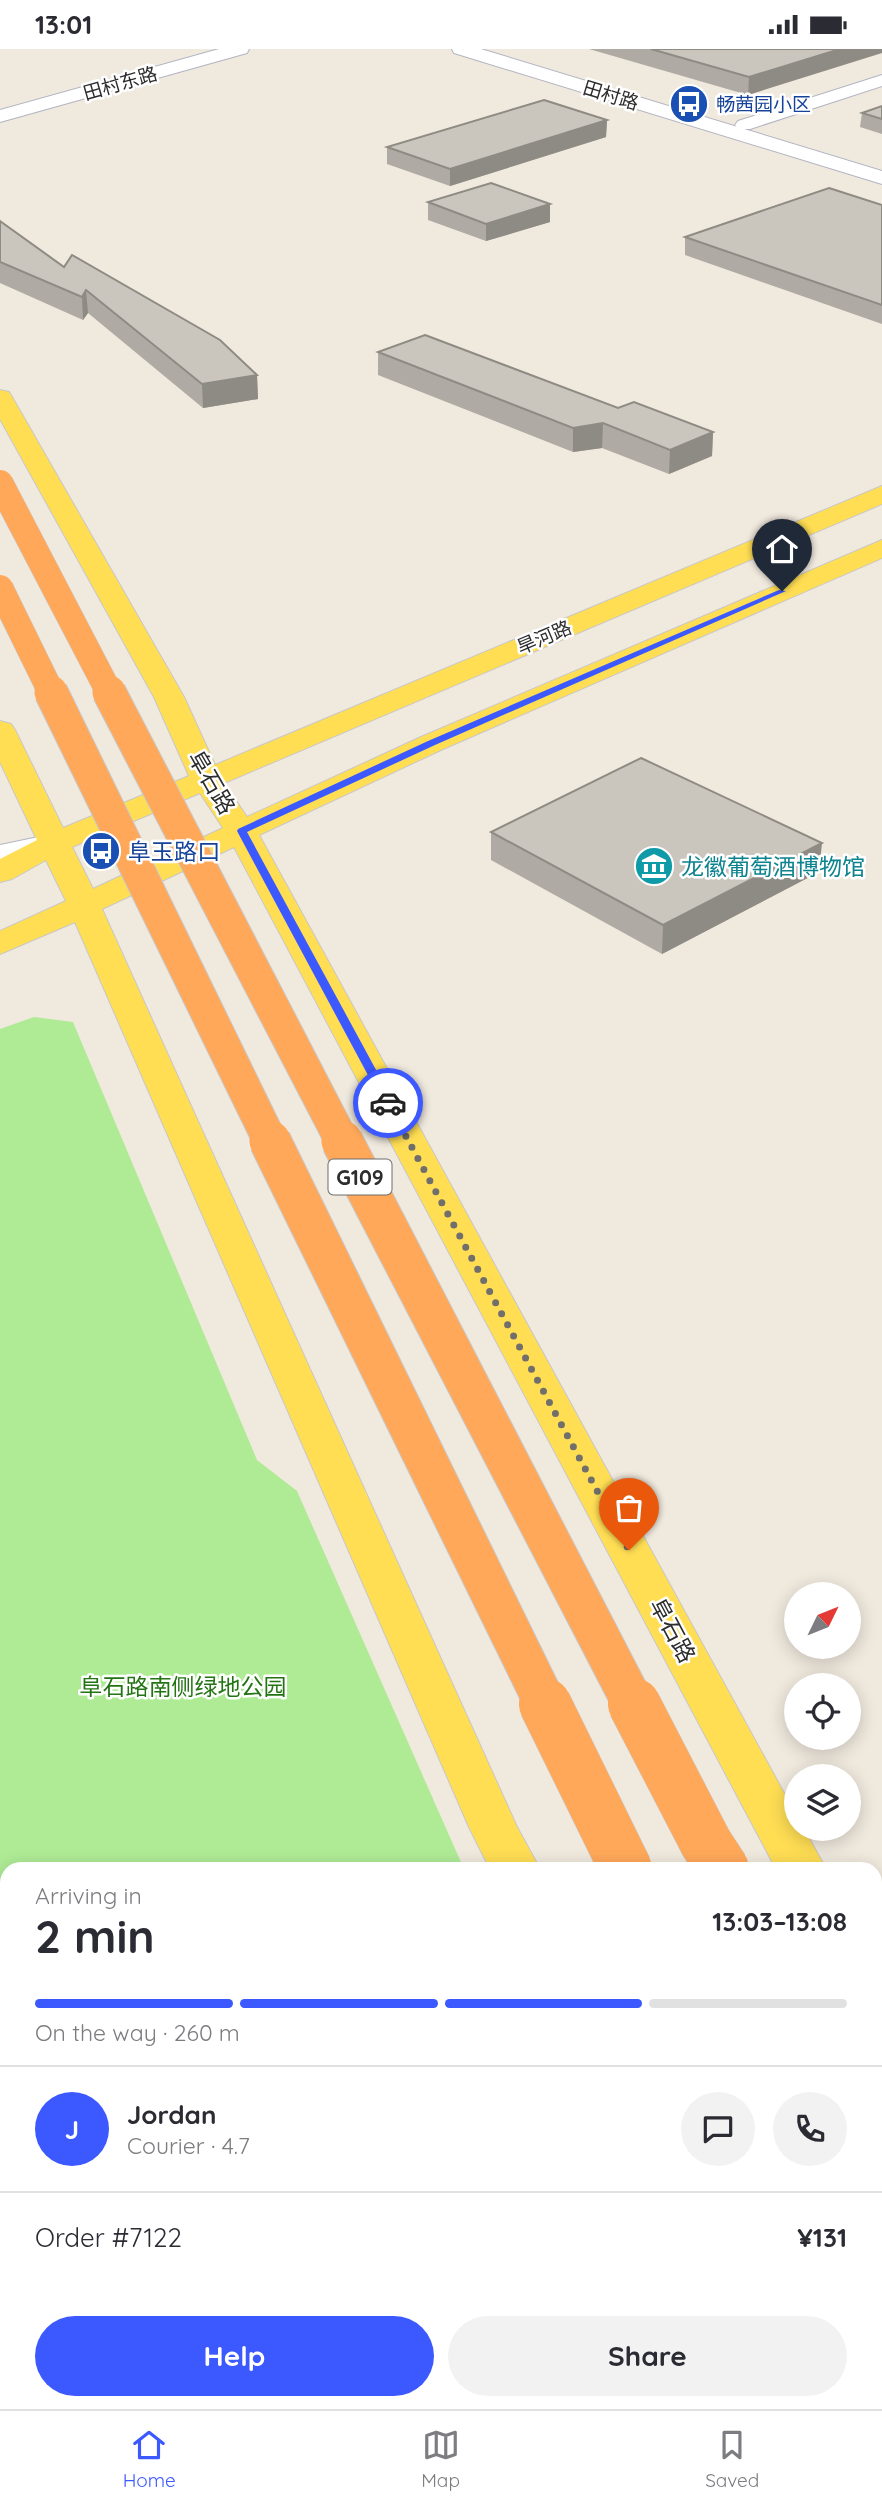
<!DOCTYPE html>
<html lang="en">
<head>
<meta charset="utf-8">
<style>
  :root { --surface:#fff; --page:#f2f2f3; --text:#2b2b33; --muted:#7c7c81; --line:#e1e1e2; --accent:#3c58ff }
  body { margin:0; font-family:Quicksand,"Noto Sans SC",sans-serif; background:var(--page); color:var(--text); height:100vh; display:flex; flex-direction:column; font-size:26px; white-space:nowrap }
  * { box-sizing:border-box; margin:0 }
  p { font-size:23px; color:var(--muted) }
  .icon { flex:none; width:38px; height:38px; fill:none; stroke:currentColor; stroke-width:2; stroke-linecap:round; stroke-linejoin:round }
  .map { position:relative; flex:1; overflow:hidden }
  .sheet { position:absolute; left:0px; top:1813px; width:882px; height:548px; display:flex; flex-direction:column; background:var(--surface); border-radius:21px 21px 0 0; box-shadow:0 4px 18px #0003 }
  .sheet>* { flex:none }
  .needle { width:46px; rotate:47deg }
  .tools { position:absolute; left:784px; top:1533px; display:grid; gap:14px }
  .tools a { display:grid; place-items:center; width:77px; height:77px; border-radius:50%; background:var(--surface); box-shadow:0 4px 18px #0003; font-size:35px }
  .pin { position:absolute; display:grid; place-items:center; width:60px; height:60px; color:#fff; margin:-72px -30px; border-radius:50% 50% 50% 0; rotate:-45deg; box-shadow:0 0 7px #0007 }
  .pin .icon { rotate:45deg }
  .courier { position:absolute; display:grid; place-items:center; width:70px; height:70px; margin:-35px; border:5px solid #3c58ff; border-radius:50%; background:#fff; color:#222; box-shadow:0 2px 9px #0007 }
  .head em { font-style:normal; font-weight:700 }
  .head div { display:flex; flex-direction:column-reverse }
  .head { display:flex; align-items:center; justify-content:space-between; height:119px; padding:0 35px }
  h1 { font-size:46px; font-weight:700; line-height:52px }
  .bar { display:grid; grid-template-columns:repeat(4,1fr); gap:10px 7px; align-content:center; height:84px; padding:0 35px }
  .bar i { height:9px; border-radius:5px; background:var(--line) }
  .bar .active { background:var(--accent) }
  .bar p { grid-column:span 4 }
  .line { display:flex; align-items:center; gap:18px; padding:0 35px; border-top:2px solid var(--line) }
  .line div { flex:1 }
  .round { display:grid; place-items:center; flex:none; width:74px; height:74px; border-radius:37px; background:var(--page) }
  .primary-button { display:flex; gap:14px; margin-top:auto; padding:14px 35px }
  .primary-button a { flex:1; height:80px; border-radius:42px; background:var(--accent); color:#fff; font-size:28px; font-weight:700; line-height:80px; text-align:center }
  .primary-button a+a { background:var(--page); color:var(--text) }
  .status { display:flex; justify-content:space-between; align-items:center; height:49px; padding:0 35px; background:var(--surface); direction:ltr }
  .status svg { height:19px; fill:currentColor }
  .tab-bar { display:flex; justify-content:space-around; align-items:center; height:98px; border-top:2px solid var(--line); background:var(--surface); font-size:19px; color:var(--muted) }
  .tab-bar a { display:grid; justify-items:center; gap:4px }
  .tab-bar .active { color:var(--accent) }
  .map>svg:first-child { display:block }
  .green { fill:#afeb95 }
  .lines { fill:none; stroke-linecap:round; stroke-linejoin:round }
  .street-casing { stroke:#b2b4c2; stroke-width:2 }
  .secondary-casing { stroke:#b2b4c2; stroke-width:2 }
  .primary-casing { stroke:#c8c8c8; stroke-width:2 }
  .highway-casing { stroke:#c8c8c8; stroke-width:2 }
  .street { fill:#fff; fill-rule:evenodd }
  .secondary { fill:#fff; fill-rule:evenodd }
  .primary { fill:#ffde54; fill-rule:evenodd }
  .highway { fill:#ffa85a; fill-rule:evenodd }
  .highway-bridge-far3-casing { stroke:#c8c8c8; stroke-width:27; stroke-linecap:butt }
  .highway-bridge-far2-casing { stroke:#c8c8c8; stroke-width:35; stroke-linecap:butt }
  .highway-bridge-far1-casing { stroke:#c8c8c8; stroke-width:43; stroke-linecap:butt }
  .highway-bridge-casing { stroke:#c8c8c8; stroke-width:53; stroke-linecap:butt }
  .highway-bridge-far3 { stroke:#ffa85a; stroke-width:26 }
  .highway-bridge-far2 { stroke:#ffa85a; stroke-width:33 }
  .highway-bridge-far1 { stroke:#ffa85a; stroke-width:41 }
  .highway-bridge { stroke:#ffa85a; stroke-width:52 }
  .wall { fill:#afaaa3 }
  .shaded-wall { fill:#8e8b84 }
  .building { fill:#cbc6bd; stroke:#8e8b84; stroke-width:2 }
  .route { fill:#3c58ff }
  .done { stroke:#716f6b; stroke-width:7; stroke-dasharray:0 12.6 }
  .labels { text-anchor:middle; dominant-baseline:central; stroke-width:5; stroke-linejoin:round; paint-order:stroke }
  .far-street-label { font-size:19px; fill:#2d2d2d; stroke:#fff }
  .far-transit-label { font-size:19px; fill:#164399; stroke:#fff; text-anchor:start }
  .shield { fill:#fff; stroke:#6c6c6c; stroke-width:2 }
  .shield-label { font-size:21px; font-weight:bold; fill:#2d2d2d }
  .street-label { font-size:23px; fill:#2d2d2d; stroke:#fff }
  .transit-label { font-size:23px; fill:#164399; stroke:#fff; text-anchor:start }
  .culture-label { font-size:23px; fill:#0d838f; stroke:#fff; text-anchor:start }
  .park-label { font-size:23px; fill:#237413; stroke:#fff }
</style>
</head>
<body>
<div class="status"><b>13:01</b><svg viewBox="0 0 49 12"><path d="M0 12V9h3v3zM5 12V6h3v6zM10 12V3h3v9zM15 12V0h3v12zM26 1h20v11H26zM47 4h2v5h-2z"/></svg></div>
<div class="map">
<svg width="882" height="2360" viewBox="0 0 882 2360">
  <rect width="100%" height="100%" fill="#f0e9de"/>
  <path class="green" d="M34,968L73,973L257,1411L297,1442L464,1820H7V2354H700L702,2360H0V980Z"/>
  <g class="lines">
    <g class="street-casing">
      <path id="street" d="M882,26V37L750,80H738L735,76L738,72Z"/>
    </g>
    <g class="secondary-casing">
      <path id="secondary" d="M219,0H249L247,4L0,73V61Z
        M452,0H481L882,122V135L454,4Z
        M53,785L64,788L69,795L64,802L0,816V796Z"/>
    </g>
    <g class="primary-casing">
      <path id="primary" d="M0,341L9,343L12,348L184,648L215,716L882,437V455L224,734L247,768L421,688L882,491V509L443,700L259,786L796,1766V1780H804L826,1820H776L234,798L102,860L517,1778L540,1820H490L469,1778L75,873L0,905V882L66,852L46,811L12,830L0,833V810L37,791L0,713V672L11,675L15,681L63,779L189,727L154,648L0,370ZM200,744L223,779L93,840L72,798Z
        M875,1929L882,1932V1983L875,1980Z
        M767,2354H826L829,2360H770Z"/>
    </g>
    <g class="highway-casing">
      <path id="highway" d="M875,2037L882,2039V2092L875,2090Z
        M875,2215L882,2218V2275L875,2272Z"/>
    </g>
    <use href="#street" class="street"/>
    <use href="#secondary" class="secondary"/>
    <use href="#primary" class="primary"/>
    <use href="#highway" class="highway"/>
    <g class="highway-bridge-far3-casing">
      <path id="highway-bridge-far3" d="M0,434L110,645
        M0,539L52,645"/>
    </g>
    <g class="highway-bridge-far2-casing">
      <path id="highway-bridge-far2" d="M51,643L271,1094
        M109,643L343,1094"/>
    </g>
    <g class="highway-bridge-far1-casing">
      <path id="highway-bridge-far1" d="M270,1092L546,1656
        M342,1092L634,1656"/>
    </g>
    <g class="highway-bridge-casing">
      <path id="highway-bridge" d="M545,1655L626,1820
        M634,1655L706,1794L723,1820"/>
    </g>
    <use href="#highway-bridge-far3" class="highway-bridge-far3"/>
    <use href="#highway-bridge-far2" class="highway-bridge-far2"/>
    <use href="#highway-bridge-far1" class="highway-bridge-far1"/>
    <use href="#highway-bridge" class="highway-bridge"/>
  </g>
  <path class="wall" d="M589,0H882L748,46Z
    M882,57V85L860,78L862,64Z
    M607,71L606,88L450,137L387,115V98Z
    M428,153L550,155V173L486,192L428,171Z
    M882,156V275L685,206V188Z
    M0,172L64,218L257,326L258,350L203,359L88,264L83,271L0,234Z
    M378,303L713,383L712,407L669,425L602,399L573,403L378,326Z
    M491,783L819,823L662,905L491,811Z"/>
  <path class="shaded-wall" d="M840,0H882V4L748,46L749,28Z
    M607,71L606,88L450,137V120Z
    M550,155V173L486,192V175Z
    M86,241L88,264L83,271L82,248Z
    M257,326L258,350L203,359L202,335Z
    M603,374L602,399L573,403V379Z
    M713,383L712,407L669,425L670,401Z
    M822,794L819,823L662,905L663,876Z"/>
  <path class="building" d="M651,0H840L749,28Z
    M544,51L607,71L450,120L387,98Z
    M882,57V70L862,64Z
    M491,134L550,155L486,175L428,153Z
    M829,139L882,156V256L685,188Z
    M0,172L64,218L72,206L220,291L257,326L202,335L86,241L82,248L0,213Z
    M425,286L618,359L634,353L713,383L670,401L603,374L573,379L378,303Z
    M641,709L822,794L663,876L491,783Z"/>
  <path class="route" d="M779,541L786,542L435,696L247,783L394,1054L384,1056L237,782L238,780L428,692Z"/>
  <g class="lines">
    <path class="done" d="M388,1054L629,1501"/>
  </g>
  <defs>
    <g id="bus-disc" transform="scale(2.0125)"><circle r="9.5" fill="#1a4fb4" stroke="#fff"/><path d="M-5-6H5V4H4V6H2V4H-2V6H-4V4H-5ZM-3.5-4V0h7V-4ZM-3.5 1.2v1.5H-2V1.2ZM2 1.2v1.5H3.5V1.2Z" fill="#fff"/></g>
    <g id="museum-disc" transform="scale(2.0125)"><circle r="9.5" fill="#0f9aa8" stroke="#fff"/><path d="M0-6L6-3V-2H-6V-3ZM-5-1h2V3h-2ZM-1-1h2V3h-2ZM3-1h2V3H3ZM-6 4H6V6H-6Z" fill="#fff"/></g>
  </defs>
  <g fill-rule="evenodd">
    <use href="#bus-disc" x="689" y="55"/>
    <use href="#bus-disc" x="101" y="802"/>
    <use href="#museum-disc" x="654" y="817"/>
  </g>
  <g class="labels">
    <g class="far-street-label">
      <text transform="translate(120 34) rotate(-16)">田村东路</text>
      <text transform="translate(611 46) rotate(17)">田村路</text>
      <text transform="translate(544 588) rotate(-23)">旱河路</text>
    </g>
    <g class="far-transit-label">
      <text x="716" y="55">畅茜园小区</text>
    </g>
    <rect class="shield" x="328.5" y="1110.5" width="63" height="35" rx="5"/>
    <g class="shield-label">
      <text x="360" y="1128">G109</text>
    </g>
    <g class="street-label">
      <text transform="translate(212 733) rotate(60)">阜石路</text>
      <text transform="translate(673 1581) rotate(62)">阜石路</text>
    </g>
    <g class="transit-label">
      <text x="128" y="802">阜玉路口</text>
    </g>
    <g class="culture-label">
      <text x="681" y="817">龙徽葡萄酒博物馆</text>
    </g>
    <g class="park-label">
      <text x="183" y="1637">阜石路南侧绿地公园</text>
    </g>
  </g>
</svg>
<div class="tools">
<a><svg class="needle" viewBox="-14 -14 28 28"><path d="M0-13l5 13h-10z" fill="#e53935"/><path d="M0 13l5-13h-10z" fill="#7c7c81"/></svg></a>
<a><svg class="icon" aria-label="locate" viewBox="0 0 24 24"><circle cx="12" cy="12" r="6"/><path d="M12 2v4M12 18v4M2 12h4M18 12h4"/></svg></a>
<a><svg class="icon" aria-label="layers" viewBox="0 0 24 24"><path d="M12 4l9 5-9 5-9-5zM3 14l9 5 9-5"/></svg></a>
</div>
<div class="pin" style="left:629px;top:1501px;background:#ea580c"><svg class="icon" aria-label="bag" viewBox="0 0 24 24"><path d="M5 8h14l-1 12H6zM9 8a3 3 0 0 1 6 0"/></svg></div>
<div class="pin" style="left:782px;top:542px;background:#1f2937"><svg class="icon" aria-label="home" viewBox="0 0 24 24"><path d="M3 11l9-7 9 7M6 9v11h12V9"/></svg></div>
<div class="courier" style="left:388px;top:1054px"><svg class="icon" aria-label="car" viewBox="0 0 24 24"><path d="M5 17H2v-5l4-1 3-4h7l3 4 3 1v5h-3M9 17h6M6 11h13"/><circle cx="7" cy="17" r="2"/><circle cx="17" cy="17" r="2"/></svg></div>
<section class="sheet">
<div class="head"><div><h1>2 min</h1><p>Arriving in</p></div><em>13:03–13:08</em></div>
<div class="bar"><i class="active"></i><i class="active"></i><i class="active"></i><i></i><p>On the way · 260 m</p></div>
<div class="line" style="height:126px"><b class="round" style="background:var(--accent);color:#fff">J</b><div><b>Jordan</b><p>Courier · 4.7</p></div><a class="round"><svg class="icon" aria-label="chat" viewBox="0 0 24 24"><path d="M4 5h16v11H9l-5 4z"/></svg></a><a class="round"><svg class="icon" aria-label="phone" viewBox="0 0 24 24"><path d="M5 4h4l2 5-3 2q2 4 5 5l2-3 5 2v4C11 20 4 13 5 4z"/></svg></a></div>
<div class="line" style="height:91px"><div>Order #7122</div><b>¥131</b></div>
<div class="primary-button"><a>Help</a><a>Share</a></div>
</section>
</div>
<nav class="tab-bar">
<a class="active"><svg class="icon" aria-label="home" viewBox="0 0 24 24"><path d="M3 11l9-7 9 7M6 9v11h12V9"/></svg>Home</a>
<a><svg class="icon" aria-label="map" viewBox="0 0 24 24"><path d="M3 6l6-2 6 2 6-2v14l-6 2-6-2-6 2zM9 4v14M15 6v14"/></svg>Map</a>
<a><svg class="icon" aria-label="saved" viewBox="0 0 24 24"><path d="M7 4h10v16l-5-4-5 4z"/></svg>Saved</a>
</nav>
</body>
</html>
